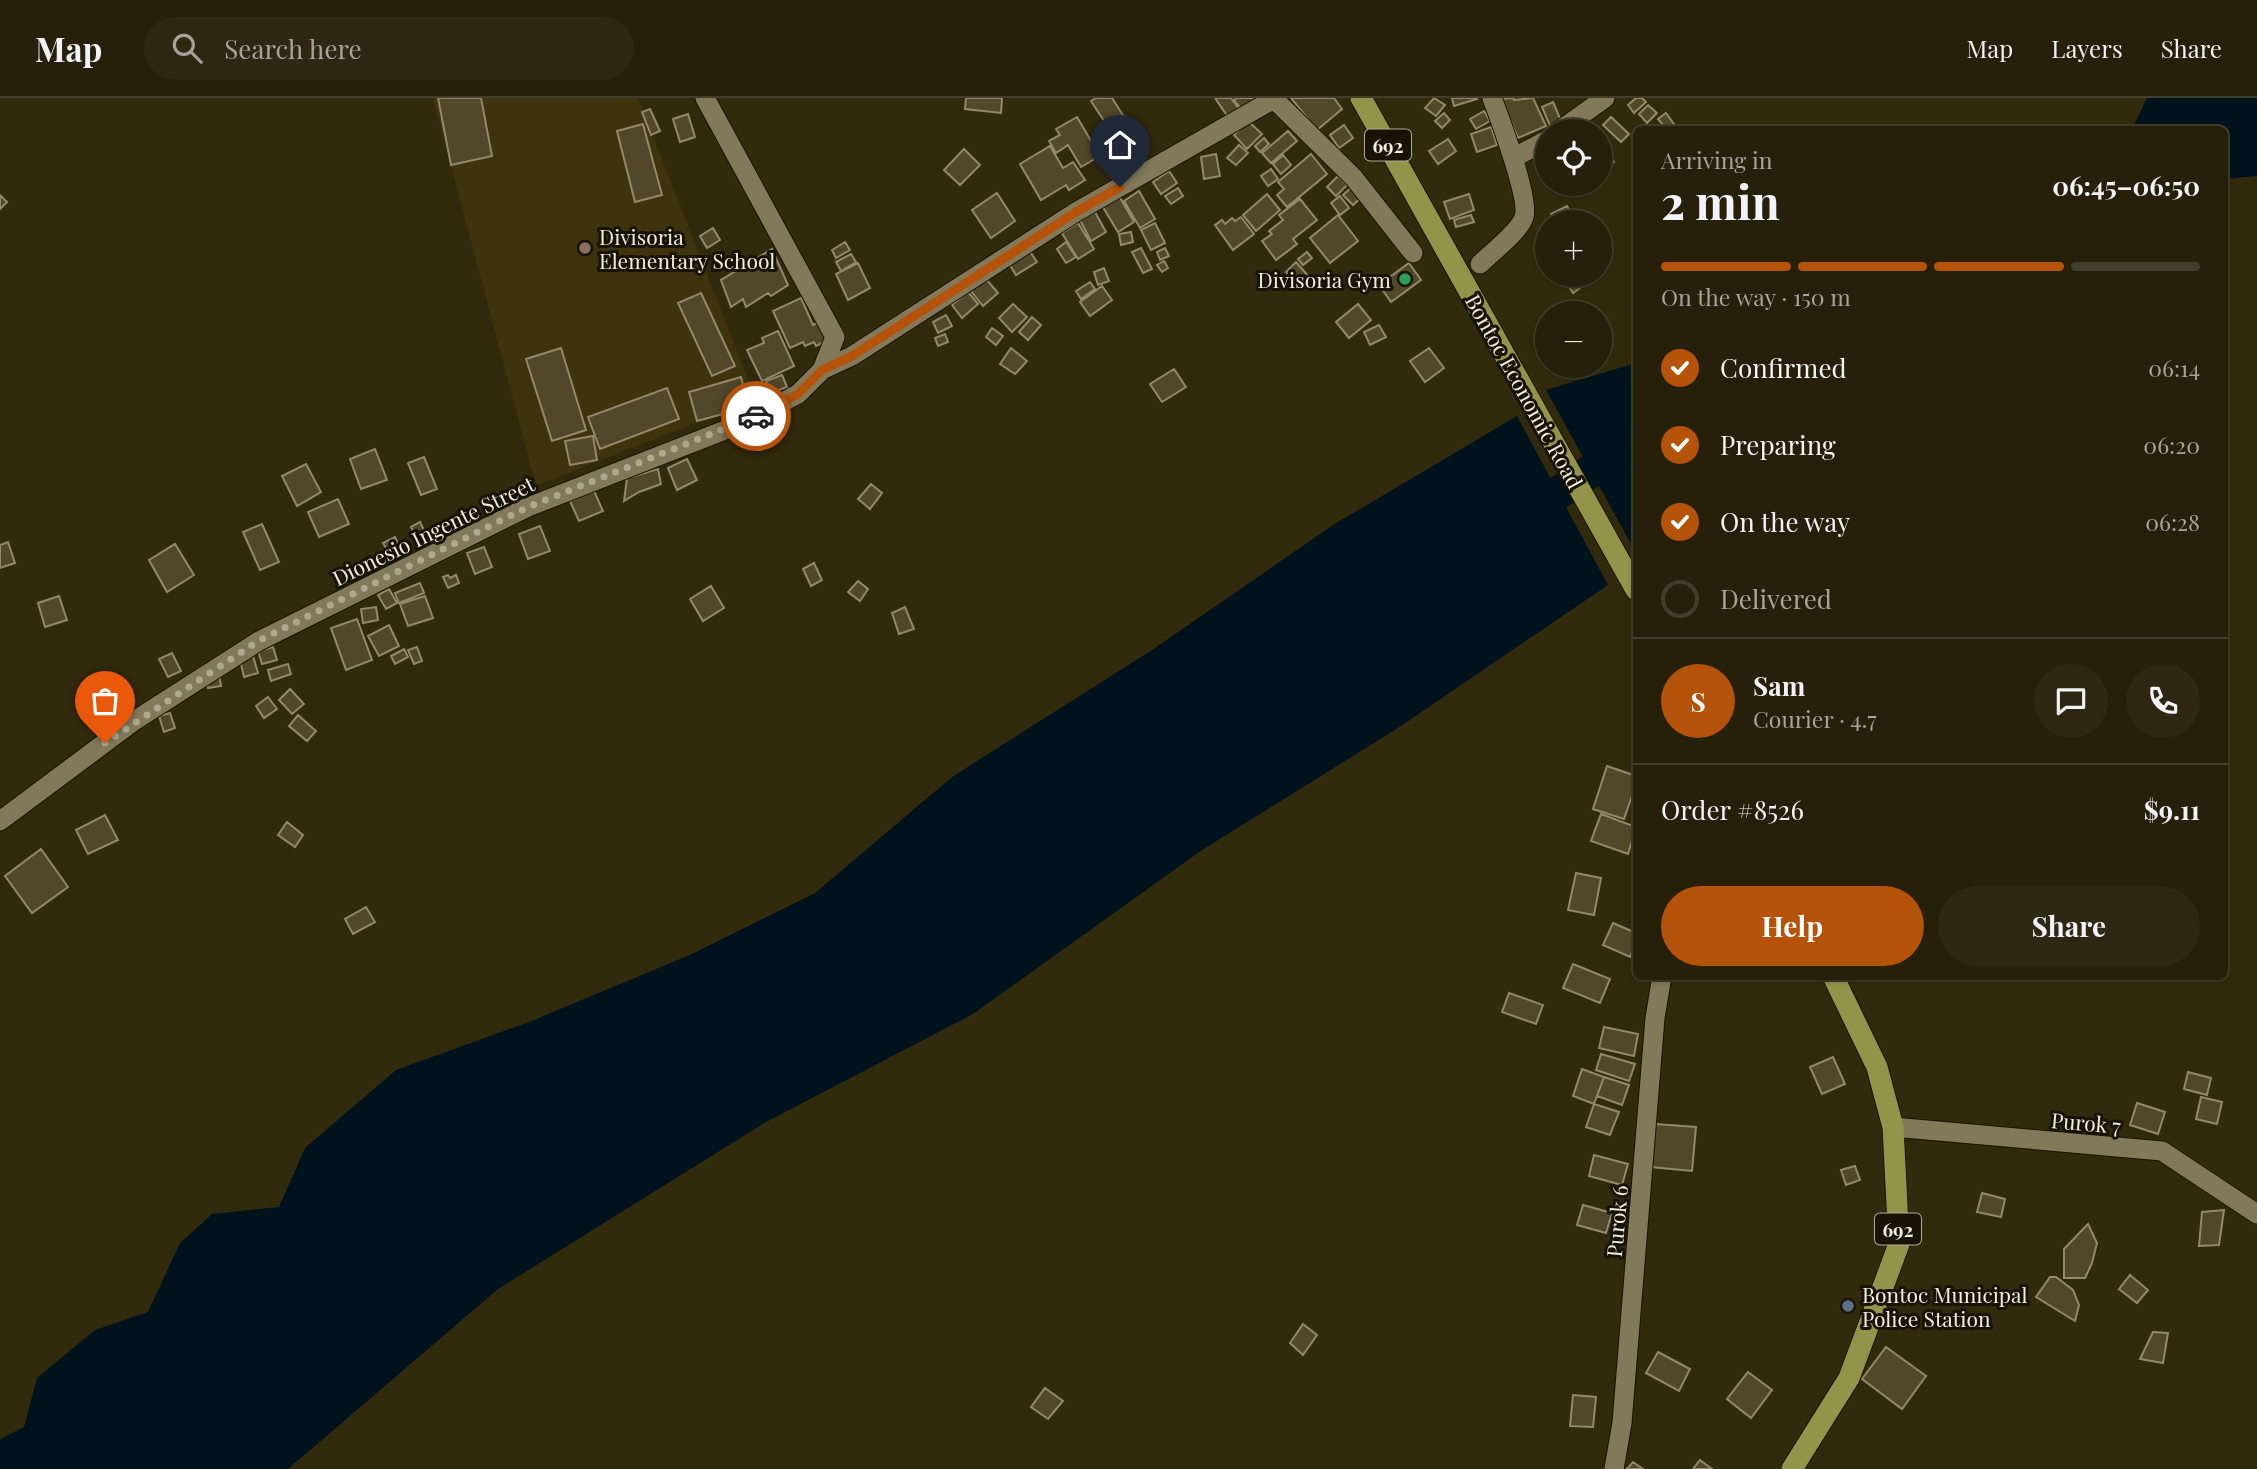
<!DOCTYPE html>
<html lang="en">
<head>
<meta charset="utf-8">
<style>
  :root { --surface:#26200a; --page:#2e2813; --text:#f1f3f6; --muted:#a4a39c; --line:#423e2b; --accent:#b45309 }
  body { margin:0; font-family:"Playfair Display",serif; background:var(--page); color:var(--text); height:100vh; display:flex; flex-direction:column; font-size:26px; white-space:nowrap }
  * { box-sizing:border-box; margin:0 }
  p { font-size:23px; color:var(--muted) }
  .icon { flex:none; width:38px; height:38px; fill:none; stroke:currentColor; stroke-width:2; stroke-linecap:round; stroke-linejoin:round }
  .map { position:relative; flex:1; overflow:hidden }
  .details { position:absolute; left:1633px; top:28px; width:595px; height:854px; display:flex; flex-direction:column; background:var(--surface); border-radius:10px; box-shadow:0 2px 5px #0004,0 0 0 2px var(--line) }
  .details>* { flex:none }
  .tools { position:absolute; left:1535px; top:21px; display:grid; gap:14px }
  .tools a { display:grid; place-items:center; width:77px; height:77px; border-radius:50%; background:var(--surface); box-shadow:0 2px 5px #0004,0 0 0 2px var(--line); font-size:35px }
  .pin { position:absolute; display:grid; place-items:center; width:60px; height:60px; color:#fff; margin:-72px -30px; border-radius:50% 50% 50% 0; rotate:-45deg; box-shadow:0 0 7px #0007 }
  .pin .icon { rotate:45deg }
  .courier { position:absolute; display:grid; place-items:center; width:70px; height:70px; margin:-35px; border:5px solid #b45309; border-radius:50%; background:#fff; color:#222; box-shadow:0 2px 9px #0007 }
  .head em { font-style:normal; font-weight:700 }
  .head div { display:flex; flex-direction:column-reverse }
  .head { display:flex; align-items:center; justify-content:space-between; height:119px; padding:0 28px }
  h1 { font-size:46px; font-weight:700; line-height:52px }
  .bar { display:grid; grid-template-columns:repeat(4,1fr); gap:10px 7px; align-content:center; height:84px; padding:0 28px }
  .bar i { height:9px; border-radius:5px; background:var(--line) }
  .bar .current { background:var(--accent) }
  .bar p { grid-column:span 4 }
  .line { display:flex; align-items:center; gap:18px; padding:0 28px; border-top:2px solid var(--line) }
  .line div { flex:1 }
  .round { display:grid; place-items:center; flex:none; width:74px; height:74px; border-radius:37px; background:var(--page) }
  ol { padding:0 28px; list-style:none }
  li { display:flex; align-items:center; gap:21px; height:77px }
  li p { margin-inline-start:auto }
  li .icon { padding:7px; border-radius:50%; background:var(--accent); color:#fff; stroke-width:4 }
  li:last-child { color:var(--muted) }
  li i { width:38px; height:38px; border:4px solid var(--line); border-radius:50% }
  .cta { display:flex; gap:14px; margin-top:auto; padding:14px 28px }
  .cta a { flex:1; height:80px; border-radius:42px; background:var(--accent); color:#fff; font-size:28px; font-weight:700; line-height:80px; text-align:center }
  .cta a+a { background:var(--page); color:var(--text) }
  header { display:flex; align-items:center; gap:42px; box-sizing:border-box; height:98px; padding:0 35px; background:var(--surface); border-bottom:2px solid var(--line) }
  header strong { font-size:33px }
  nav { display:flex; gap:38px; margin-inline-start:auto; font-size:24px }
  .search { width:490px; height:63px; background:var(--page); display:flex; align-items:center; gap:18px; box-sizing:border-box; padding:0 24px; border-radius:38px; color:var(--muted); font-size:26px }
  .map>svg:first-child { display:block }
  .built { fill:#3e330d }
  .water { fill:#00131c }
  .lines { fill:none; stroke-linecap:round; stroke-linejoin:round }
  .river { stroke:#00131c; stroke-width:33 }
  .building { fill:#51482b; stroke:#92896a; stroke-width:2 }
  .minor-casing { stroke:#1a1300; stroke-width:21 }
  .major-casing { stroke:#1a1300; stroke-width:23 }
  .minor { stroke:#82795a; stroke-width:19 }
  .major { stroke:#939349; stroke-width:21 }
  .done { stroke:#aea893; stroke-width:7; stroke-dasharray:0 12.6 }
  .route { stroke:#b45309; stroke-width:9 }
  .education-dot { fill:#8d6e63; stroke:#171307; stroke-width:2.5 }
  .leisure-dot { fill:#2e9e5b; stroke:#171307; stroke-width:2.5 }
  .service-dot { fill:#5c6f8a; stroke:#171307; stroke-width:2.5 }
  .labels { text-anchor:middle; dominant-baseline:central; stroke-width:6; stroke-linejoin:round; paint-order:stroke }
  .shield { fill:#171307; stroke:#b0ab9b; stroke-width:2 }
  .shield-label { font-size:19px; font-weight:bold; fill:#f1ecdb }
  .poi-label { font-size:21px; fill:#f1ecdb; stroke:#171307; text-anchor:start }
  .street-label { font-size:21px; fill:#f1ecdb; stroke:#171307 }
</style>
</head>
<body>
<header>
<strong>Map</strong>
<div class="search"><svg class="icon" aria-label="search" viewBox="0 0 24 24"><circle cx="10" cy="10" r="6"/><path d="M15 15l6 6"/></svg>Search here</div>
<nav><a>Map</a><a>Layers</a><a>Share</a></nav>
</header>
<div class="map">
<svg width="2257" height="1371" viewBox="0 0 2257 1371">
  <rect width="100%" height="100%" fill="#322a0d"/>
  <path class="built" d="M433,0H638L756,301L536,388Z"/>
  <path class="water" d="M2147,0H2257V78L2224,81V32L2126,31L2134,27Z
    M1636,265V455L1546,292Z
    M1517,318L1608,487L1398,630L1202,752L973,916L766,1024L498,1191L288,1371H0V1341L24,1329L37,1280L95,1232L148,1214L180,1145L212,1116L279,1109L305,1050L396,972L529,924L692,856L815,795L952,679L1152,552L1333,427Z"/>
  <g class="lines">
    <path class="river" d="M1522,419L1636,343"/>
  </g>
  <path class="building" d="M438,0H481L492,58L451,67Z
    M966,0H1002L1001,15L965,11Z
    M1096,0H1112L1139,42L1123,52L1091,3Z
    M1215,0H1231L1239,11L1228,19Z
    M1236,0H1252L1254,2L1242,12L1234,2Z
    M1291,0H1334L1342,11L1317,32Z
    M1434,0L1445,7L1436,18L1425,10Z
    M1452,0H1476L1477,1L1454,8Z
    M1513,0L1514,2L1533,0L1546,28L1518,40L1501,1Z
    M1636,0H1642L1646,4L1634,15L1628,7Z
    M1553,4L1561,23L1550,28L1542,9Z
    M1648,7L1657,15L1647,25L1639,16Z
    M650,11L660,33L651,37L642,14Z
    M1484,13L1490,23L1476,31L1470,21Z
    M1444,15L1450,22L1442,30L1435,23Z
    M1666,15L1674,26L1667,32L1658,21Z
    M688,16L695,39L680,44L673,21Z
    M1077,19L1100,58L1081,69L1068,47L1056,55L1049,43L1060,37L1056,31Z
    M1611,19L1629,36L1621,44L1603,27Z
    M1248,23L1262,36L1247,51L1234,37Z
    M643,26L662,97L635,104L617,33Z
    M1344,27L1353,40L1339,50L1330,37Z
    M1491,29L1497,47L1477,54L1471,36Z
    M1288,33L1297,43L1271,65L1262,55Z
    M1264,40L1269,46L1260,54L1255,48Z
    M1448,41L1456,53L1438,66L1429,53Z
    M1600,44L1614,64L1600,75Z
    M1239,47L1248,55L1236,67L1227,60Z
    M1050,48L1063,70L1073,64L1085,82L1069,92L1066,87L1041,102L1020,66Z
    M964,51L980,67L960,87L944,72Z
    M1216,56L1220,78L1204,81L1201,59Z
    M1311,56L1327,76L1287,109L1277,97L1284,91L1278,84Z
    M1283,57L1291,67L1281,76L1273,66Z
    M1271,71L1278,81L1268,88L1261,78Z
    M1169,73L1177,85L1161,96L1153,84Z
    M1338,78L1347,87L1336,98L1327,89Z
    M1354,87L1364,97L1353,107L1343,97Z
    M1178,90L1183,98L1171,106L1165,98Z
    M1139,93L1155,121L1140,130L1124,103Z
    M997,95L1015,123L991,140L972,112Z
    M1118,96L1134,124L1118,134L1101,106Z
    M1267,96L1280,112L1256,133L1243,117Z
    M1469,96L1474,112L1450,121L1444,104Z
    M0,97L7,104L0,111Z
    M1340,98L1349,110L1340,117L1331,105Z
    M1300,101L1317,122L1293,141L1297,146L1276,162L1262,143L1272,136L1269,133L1283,122L1279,117Z
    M1567,108L1573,119L1563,124H1555L1551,116Z
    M1095,114L1106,134L1091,143L1080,122Z
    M1338,117L1358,143L1330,165L1310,140Z
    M1471,117L1474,124L1456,129L1454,122Z
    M1241,119L1254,136L1233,152L1215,127L1222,122L1225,126L1232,120L1235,123Z
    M1078,125L1094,151L1078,161L1062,135Z
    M1155,125L1165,145L1151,152L1141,132Z
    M713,130L720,142L707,150L700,138Z
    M1131,134L1133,144L1121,147L1119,136Z
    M845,144L850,152L836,160L832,152Z
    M1066,144L1076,159L1066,165L1057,151Z
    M1141,150L1152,171L1143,175L1132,154Z
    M1165,150L1169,158L1160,162L1157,154Z
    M772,151L788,187L771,198L768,195L746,209L743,201L731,209L721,182Z
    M1029,152L1037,164L1016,177L1008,164Z
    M1307,154L1312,160L1303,167L1298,161Z
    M851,156L856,164L841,173L836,164Z
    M1164,163L1168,170L1162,174L1157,167Z
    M1296,164L1310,180L1300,189L1286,174Z
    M858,165L870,190L848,202L836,176Z
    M1409,165L1421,182L1391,204L1379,187Z
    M1104,170L1109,183L1098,187L1094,174Z
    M1561,177H1598L1573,195Z
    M986,181L998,195L983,208L971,193Z
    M1090,184L1095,191L1081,201L1076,193Z
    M1102,188L1112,202L1090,218L1080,204Z
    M968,194L978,206L962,220L952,207Z
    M701,195L735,268L712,278L678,205Z
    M801,200L813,227L822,223L831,241L816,248L814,244L805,248L803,244L790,250L773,213Z
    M1013,206L1027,219L1012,234L999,220Z
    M1358,206L1371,222L1349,240L1336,224Z
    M946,217L952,228L938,235L933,224Z
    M1032,219L1041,227L1028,242L1019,234Z
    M1379,227L1386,239L1370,247L1364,234Z
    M992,230L1003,238L996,247L986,239Z
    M778,233L794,268L762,283L747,252L764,245L762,240Z
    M945,236L948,244L938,248L935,240Z
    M561,250L586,332L552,343L526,261Z
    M1011,250L1027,263L1015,276L1000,266Z
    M1429,250L1444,270L1425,284L1410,263Z
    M1174,271L1186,289L1162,304L1150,286Z
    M782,277L787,289L771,295L766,283Z
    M741,279L749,309L697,323L689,294Z
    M667,290L679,321L600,351L588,319Z
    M593,338L597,362L570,367L565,343Z
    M375,351L387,382L361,391L350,361Z
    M424,359L437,391L421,397L408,365Z
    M687,361L697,382L677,392L668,370Z
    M306,366L321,394L297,408L282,378Z
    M658,371L661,386L639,394L624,403L627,380Z
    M871,386L882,395L870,411L858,401Z
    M594,393L603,413L579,423L570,403Z
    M338,401L349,426L319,439L308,414Z
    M420,424L425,434L416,439L411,429Z
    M262,426L279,464L260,472L243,434Z
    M540,428L550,453L528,461L519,436Z
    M395,439L403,456L392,461L383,445Z
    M8,444L15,465L0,470V447Z
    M175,446L194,477L167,494L149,462Z
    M484,449L492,469L475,476L467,455Z
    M814,465L822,482L811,488L803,471Z
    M448,477L450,480L456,477L459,485L448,490L443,479Z
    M858,483L868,491L860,503L848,494Z
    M420,485L424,495L399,505L395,495Z
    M711,488L724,510L703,523L690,501Z
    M389,491L397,505L386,511L378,497Z
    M59,498L67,522L45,529L38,505Z
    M425,498L433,520L408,528L400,506Z
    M376,509L378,522L363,525L361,511Z
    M905,509L914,531L899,536L892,515Z
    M357,521L372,562L346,572L331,530Z
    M389,527L399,548L379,558L368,538Z
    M273,549L277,562L262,566L258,553Z
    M417,549L422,563L414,566L408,552Z
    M404,551L408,559L395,566L391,558Z
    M172,555L181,573L168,579L159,561Z
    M253,558L258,575L244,579L240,562Z
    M288,566L291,576L271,583L268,572Z
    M219,576L221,588L208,590L206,579Z
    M290,591L304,606L292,616L279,602Z
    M268,599L277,611L264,620L256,608Z
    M170,615L175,630L164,634L159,618Z
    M298,617L316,633L307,643L289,628Z
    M1607,668L1636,678V686L1624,721L1593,711Z
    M1601,716L1636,729L1628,756L1591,743Z
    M105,717L118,742L88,756L76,732Z
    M287,724L303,737L295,749L278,737Z
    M41,751L68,789L32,815L5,778Z
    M1576,775L1601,780L1594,817L1568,812Z
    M366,809L375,824L353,836L345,821Z
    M1613,825L1636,835V843L1630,859L1603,847Z
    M1573,866L1610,881L1600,905L1563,890Z
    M1509,895L1543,907L1536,926L1502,914Z
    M1604,929L1638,936L1634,958L1599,950Z
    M1601,956L1635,966L1629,983L1596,972Z
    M1833,959L1845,986L1822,996L1810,969Z
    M1582,971L1604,979L1594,1006L1573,998Z
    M2188,974L2211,980L2207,997L2184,991Z
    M1604,979L1629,987L1622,1007L1597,998Z
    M2201,999L2222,1004L2217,1026L2196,1021Z
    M2137,1005L2165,1014L2158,1036L2130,1027Z
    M1594,1006L1619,1014L1610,1037L1586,1029Z
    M1655,1026L1696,1029L1692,1073L1651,1069Z
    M1594,1057L1628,1066L1622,1087L1589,1078Z
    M1855,1068L1860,1082L1846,1087L1841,1072Z
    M1982,1095L2005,1101L2001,1119L1977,1114Z
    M1583,1107L1612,1115L1606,1135L1577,1127Z
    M2224,1112L2219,1147L2199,1148L2202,1114Z
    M2088,1126L2097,1145L2092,1165L2085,1180H2064V1151Z
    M2130,1177L2148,1192L2137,1205L2119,1191Z
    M2050,1179H2056L2073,1192L2079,1207L2075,1223L2036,1199Z
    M1303,1226L1317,1237L1303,1257L1290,1245Z
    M2153,1234L2168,1235L2163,1265L2140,1261Z
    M1886,1249L1926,1278L1902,1311L1862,1281Z
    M1658,1254L1690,1271L1679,1293L1646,1275Z
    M1748,1274L1772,1292L1751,1320L1727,1301Z
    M1045,1290L1063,1303L1048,1321L1031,1309Z
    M1573,1297L1596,1299L1593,1329L1570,1328Z
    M1700,1362L1712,1371H1693Z
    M1633,1364L1643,1371H1627Z"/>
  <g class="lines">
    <g class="minor-casing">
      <path id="minor" d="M1273,0L1354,80L1413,155
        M1559,33L1605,0
        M1513,60L1547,42
        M1480,166C1491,155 1520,133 1524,119C1530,102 1500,21 1492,0
        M822,272L852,258L1076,114L1274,1
        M0,723L134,623L259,543L528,409L743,325L798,296L822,272L835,239L705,0
        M1893,1029L2162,1053L2257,1116
        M1614,1371L1622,1325L1655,920L1662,878"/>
    </g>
    <g class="major-casing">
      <path id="major" d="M1361,0L1636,492
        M1792,1371L1849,1280L1899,1146L1893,1029L1877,969L1833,878"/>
    </g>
    <use href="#minor" class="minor"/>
    <use href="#major" class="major"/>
  </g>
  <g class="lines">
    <path class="done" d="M105,645L258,543L528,409L756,318"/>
    <path class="route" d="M756,318L798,296L822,272L852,258L1076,114L1120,89"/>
  </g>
  <circle class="education-dot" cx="585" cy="150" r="7"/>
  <circle class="leisure-dot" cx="1405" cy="181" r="7"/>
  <circle class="service-dot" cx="1848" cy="1208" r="7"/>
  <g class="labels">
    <g class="shield">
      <rect x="1365" y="31.5" width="46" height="31" rx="5"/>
      <rect x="1875" y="1115.5" width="46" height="31" rx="5"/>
    </g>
    <g class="shield-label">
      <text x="1388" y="47">692</text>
      <text x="1898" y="1131">692</text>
    </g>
    <g class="poi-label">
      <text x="599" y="138">Divisoria<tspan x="599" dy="24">Elementary School</tspan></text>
      <text x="1391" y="181" text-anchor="end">Divisoria Gym</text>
      <text x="1862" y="1196">Bontoc Municipal<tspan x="1862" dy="24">Police Station</tspan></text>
    </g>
    <g class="street-label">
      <text transform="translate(1525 293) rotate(61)">Bontoc Economic Road</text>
      <text transform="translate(433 432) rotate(-26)">Dionesio Ingente Street</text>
      <text transform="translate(2086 1024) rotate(5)">Purok 7</text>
      <text transform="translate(1616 1123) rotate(-85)">Purok 6</text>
    </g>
  </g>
</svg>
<div class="tools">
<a><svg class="icon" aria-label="locate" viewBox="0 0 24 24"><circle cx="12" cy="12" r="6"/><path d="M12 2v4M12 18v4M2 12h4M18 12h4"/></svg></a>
<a>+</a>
<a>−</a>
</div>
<div class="pin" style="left:105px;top:645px;background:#ea580c"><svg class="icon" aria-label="bag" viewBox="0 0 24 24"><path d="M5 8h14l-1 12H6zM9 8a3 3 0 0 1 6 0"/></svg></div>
<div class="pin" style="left:1120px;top:89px;background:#1f2937"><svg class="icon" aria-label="home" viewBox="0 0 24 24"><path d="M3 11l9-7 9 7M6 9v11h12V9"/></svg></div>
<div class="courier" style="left:756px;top:318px"><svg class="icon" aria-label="car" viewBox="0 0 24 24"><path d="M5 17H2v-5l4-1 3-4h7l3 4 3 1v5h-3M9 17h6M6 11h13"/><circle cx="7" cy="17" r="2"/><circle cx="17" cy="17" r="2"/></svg></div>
<section class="details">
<div class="head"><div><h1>2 min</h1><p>Arriving in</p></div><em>06:45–06:50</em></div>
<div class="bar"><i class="current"></i><i class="current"></i><i class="current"></i><i></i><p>On the way · 150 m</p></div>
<ol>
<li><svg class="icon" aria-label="check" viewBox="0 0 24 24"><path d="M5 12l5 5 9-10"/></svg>Confirmed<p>06:14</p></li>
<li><svg class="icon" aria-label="check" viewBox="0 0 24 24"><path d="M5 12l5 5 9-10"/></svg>Preparing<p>06:20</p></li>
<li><svg class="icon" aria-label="check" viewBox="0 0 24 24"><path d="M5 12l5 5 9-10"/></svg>On the way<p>06:28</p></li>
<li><i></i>Delivered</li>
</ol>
<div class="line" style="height:126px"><b class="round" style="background:var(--accent);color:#fff">S</b><div><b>Sam</b><p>Courier · 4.7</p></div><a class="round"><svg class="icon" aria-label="chat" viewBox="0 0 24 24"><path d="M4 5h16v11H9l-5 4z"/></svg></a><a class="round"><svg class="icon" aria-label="phone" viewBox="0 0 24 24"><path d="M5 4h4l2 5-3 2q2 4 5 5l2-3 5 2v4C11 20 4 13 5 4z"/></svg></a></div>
<div class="line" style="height:91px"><div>Order #8526</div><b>$9.11</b></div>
<div class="cta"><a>Help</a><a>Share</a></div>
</section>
</div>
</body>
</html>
